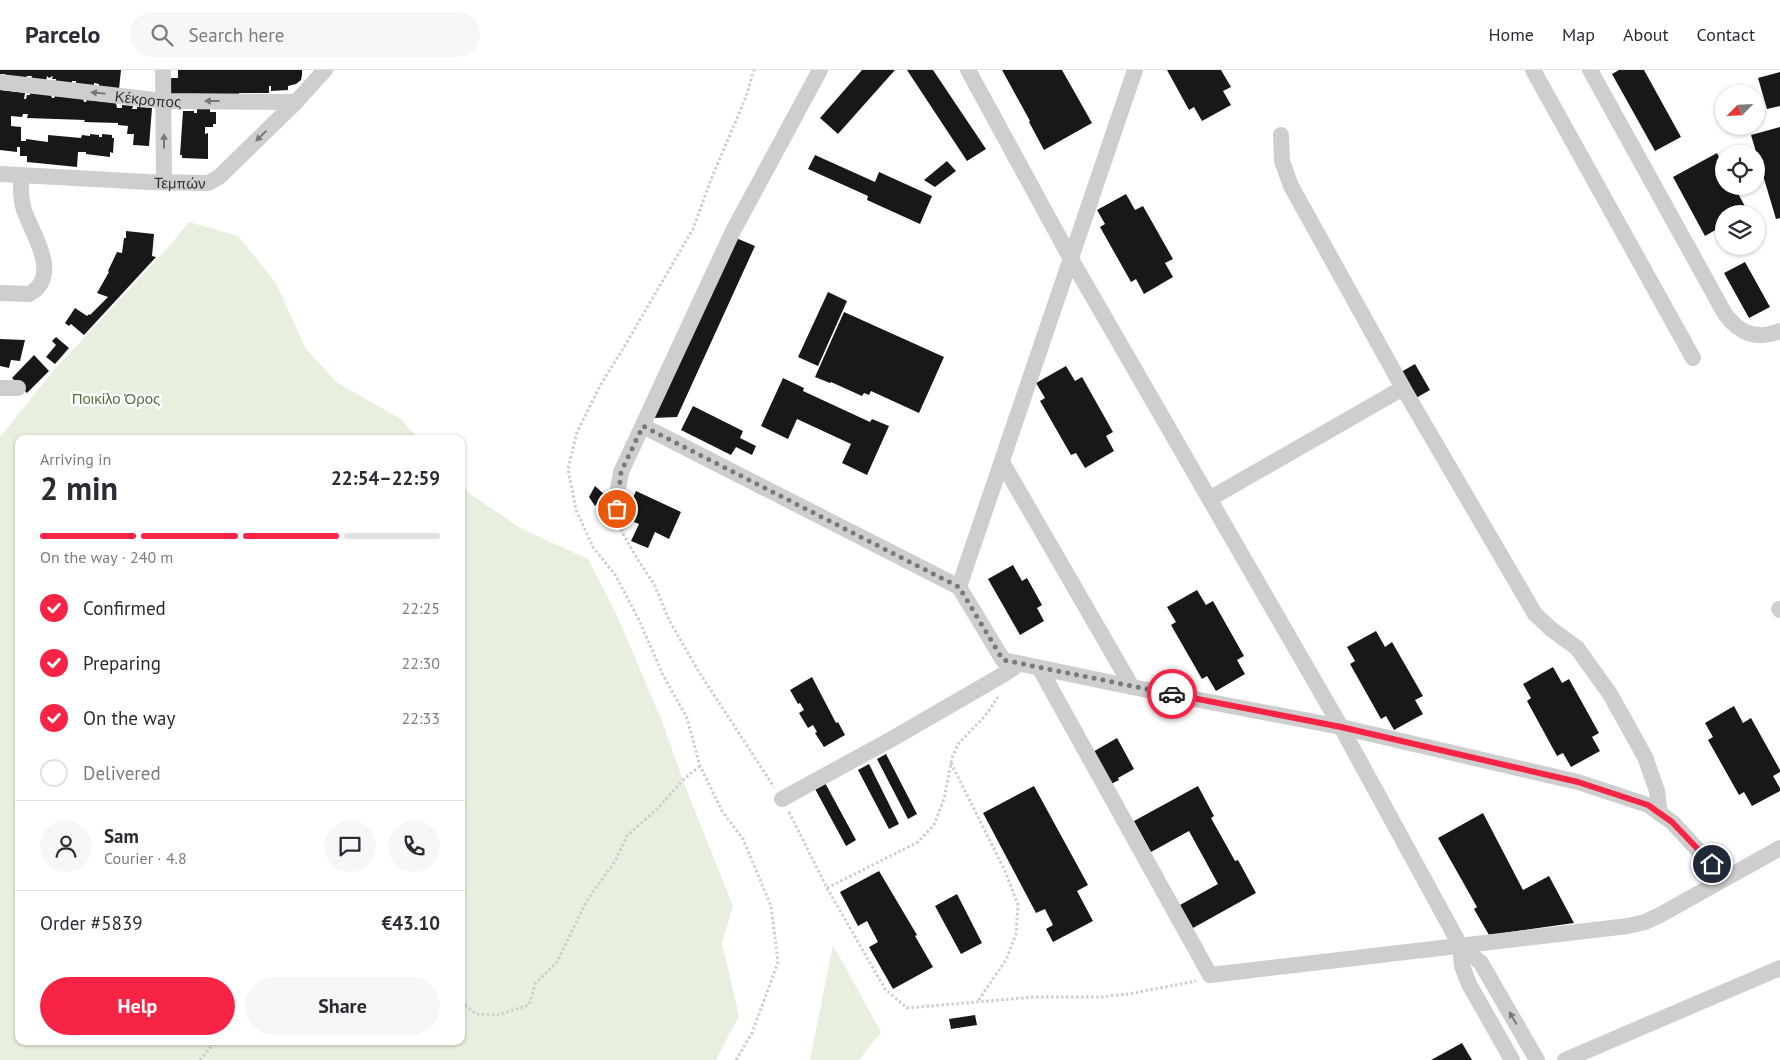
<!DOCTYPE html>
<html lang="en">
<head>
<meta charset="utf-8">
<style>
  :root { --surface:#fff; --page:#f7f7f7; --text:#2b2b33; --muted:#7c7c81; --line:#e1e1e2; --accent:#f72445 }
  body { margin:0; font-family:"PT Sans",sans-serif; background:var(--page); color:var(--text); height:100vh; display:flex; flex-direction:column; font-size:19px; white-space:nowrap }
  * { box-sizing:border-box; margin:0 }
  p { font-size:16px; color:var(--muted) }
  .icon { flex:none; width:28px; height:28px; fill:none; stroke:currentColor; stroke-width:2; stroke-linecap:round; stroke-linejoin:round }
  .map { position:relative; flex:1; overflow:hidden }
  .sheet { position:absolute; left:15px; top:365px; width:450px; height:610px; display:flex; flex-direction:column; background:var(--surface); border-radius:10px; box-shadow:0 1px 4px #0004 }
  .sheet>* { flex:none }
  .needle { width:32px; rotate:246deg }
  .buttons { position:absolute; left:1715px; top:15px; display:grid; gap:10px }
  .buttons a { display:grid; place-items:center; width:50px; height:50px; border-radius:50%; background:var(--surface); box-shadow:0 1px 4px #0004; font-size:25px }
  .pin { position:absolute; display:grid; place-items:center; width:42px; height:42px; color:#fff; margin:-21px; border:2px solid #fff; border-radius:50%; box-shadow:0 1px 5px #0007 }
  .courier { position:absolute; display:grid; place-items:center; width:50px; height:50px; margin:-25px; border:4px solid #f72445; border-radius:50%; background:#fff; color:#222; box-shadow:0 1px 6px #0007 }
  .headline em { font-style:normal; font-weight:700 }
  .headline div { display:flex; flex-direction:column-reverse }
  .headline { display:flex; align-items:center; justify-content:space-between; height:85px; padding:0 25px }
  h1 { font-size:32px; font-weight:700; line-height:38px }
  .bar { display:grid; grid-template-columns:repeat(4,1fr); gap:8px 5px; align-content:center; height:60px; padding:0 25px }
  .bar i { height:6px; border-radius:4px; background:var(--line) }
  .bar .active { background:var(--accent) }
  .bar p { grid-column:span 4 }
  .line { display:flex; align-items:center; gap:12px; padding:0 25px; border-top:1px solid var(--line) }
  .line div { flex:1 }
  .round { display:grid; place-items:center; flex:none; width:52px; height:52px; border-radius:26px; background:var(--page) }
  ol { padding:0 25px; list-style:none }
  li { display:flex; align-items:center; gap:15px; height:55px }
  li p { margin-inline-start:auto }
  li .icon { padding:5px; border-radius:50%; background:var(--accent); color:#fff; stroke-width:4 }
  li:last-child { color:var(--muted) }
  li i { width:28px; height:28px; border:2px solid var(--line); border-radius:50% }
  .cta { display:flex; gap:10px; margin-top:auto; padding:10px 25px }
  .cta a { flex:1; height:58px; border-radius:30px; background:var(--accent); color:#fff; font-size:20px; font-weight:700; line-height:58px; text-align:center }
  .cta a+a { background:var(--page); color:var(--text) }
  header { display:flex; align-items:center; gap:30px; box-sizing:border-box; height:70px; padding:0 25px; background:var(--surface); border-bottom:1px solid var(--line) }
  header strong { font-size:24px }
  nav { display:flex; gap:28px; margin-inline-start:auto; font-size:18px }
  .search { width:350px; height:45px; background:var(--page); display:flex; align-items:center; gap:12px; box-sizing:border-box; padding:0 18px; border-radius:28px; color:var(--muted); font-size:19px }
  .map>svg:first-child { display:block }
  .green { fill:#e8efde }
  .building { fill:#181818 }
  .lines { fill:none; stroke-linecap:round; stroke-linejoin:round }
  .path { stroke:#cecece; stroke-width:3; stroke-dasharray:2.5 2.5; stroke-linecap:butt }
  .minor { stroke:#cecece; stroke-width:16 }
  .oneway { fill:#787878 }
  .done { stroke:#797979; stroke-width:5; stroke-dasharray:0 9 }
  .route { stroke:#f72445; stroke-width:6 }
  .labels { text-anchor:middle; dominant-baseline:central; stroke-width:5; stroke-linejoin:round; paint-order:stroke }
  .street-label { font-size:15px; fill:#313131; stroke:#fff }
  .park-label { font-size:15px; fill:#587239; stroke:#fff }
</style>
</head>
<body>
<header>
<strong>Parcelo</strong>
<div class="search"><svg class="icon" aria-label="search" viewBox="0 0 24 24"><circle cx="10" cy="10" r="6"/><path d="M15 15l6 6"/></svg>Search here</div>
<nav><a>Home</a><a>Map</a><a>About</a><a>Contact</a></nav>
</header>
<div class="map">
<svg width="1780" height="990" viewBox="0 0 1780 990">
  <rect width="100%" height="100%" fill="#fff"/>
  <path class="green" d="M189,152L238,166L276,213L305,277L336,312L401,349L419,369H19V971H461V414L470,424L522,459L588,489L615,541L662,651L687,721L733,836L722,873L739,946L716,990H0V367L54,300L166,180Z
    M833,875L881,962L859,990H810Z"/>
  <path class="building" d="M0,0H121L119,19L99,17V14L94,13V16L76,15V11H72V14L56,12V9H52L53,6L49,8L47,6L46,11L31,9L32,6H27L26,8L5,6V4H0Z
    M178,0H302V5L301,10L296,14L288,16V20L271,21V16H269V23H239V25H171V8H178Z
    M862,0H895L838,64L820,48Z
    M907,0H933L986,79L967,91Z
    M1002,0H1062L1092,53L1044,80L1029,52L1030,51Z
    M1167,0H1221L1231,17L1223,21L1231,35L1202,51L1194,37L1189,40Z
    M1619,0H1644L1681,67L1655,81L1612,4Z
    M1780,2V36L1767,39L1758,8Z
    M0,20L25,23L24,29H26L27,25H30V23L51,25L52,28H54L55,26L83,28L84,32H86L87,30L116,33L117,38H122V35L133,36L132,39H137V37L152,38L149,76L133,75L134,64H127L128,56L118,55V53L84,52L85,50L27,48L28,44H23L22,47L11,46V56L21,57V71H26V69L48,72V65L81,68L82,65L90,66V64L99,65V67H102V64L112,65V68H114L113,83L110,82V87L86,84V82H78L77,97L27,92V86H20V77H17V82L0,80Z
    M197,39H210V42H216V54H213V57H205V64L208,63V89L182,88V85H180L183,41H194V43H197Z
    M1780,57V148L1776,149L1751,65Z
    M1717,83L1724,97V116H1734L1748,142L1745,144H1724V155L1705,166L1673,107Z
    M815,85L875,112L879,102L932,126L920,154L867,130L868,126L808,99Z
    M947,91L956,101L935,117L924,110Z
    M1126,124L1135,140L1143,136L1173,189L1165,193L1173,207L1144,224L1136,209L1131,212L1100,157L1105,154L1097,140Z
    M126,161L154,164L152,186L156,187L84,265L71,254L69,256L65,253L75,238L87,246L89,244L90,245L108,227L97,223L109,202L108,201L117,182L122,183L124,168H126Z
    M736,168L755,176L677,347L653,348Z
    M1745,192L1770,237L1749,248L1724,203Z
    M828,222L847,231L818,296L798,287Z
    M844,242L944,287L919,343L871,321L869,325L864,323L862,326L831,312L830,313L815,307Z
    M56,267L69,278L55,294L46,287L56,275L52,271Z
    M0,269L25,270L20,291L11,290L9,298L0,296Z
    M34,285L49,301L27,323L12,308Z
    M1415,294L1430,320L1416,328L1401,302Z
    M1066,296L1075,311L1082,307L1113,362L1106,366L1114,381L1085,398L1076,383L1071,385L1040,331L1045,328L1036,313Z
    M783,308L804,318L803,321L870,352L872,349L889,356L867,405L842,393L851,374L797,349L788,369L761,356Z
    M693,336L743,361L740,368L756,376L752,385L736,377L731,385L681,360Z
    M595,416L605,425L595,436L589,427Z
    M636,421L681,442L669,469L655,462L648,478L631,471L639,454L624,448Z
    M1013,495L1022,511L1027,508L1042,535L1037,538L1044,551L1020,565L988,509Z
    M1197,520L1206,535L1213,531L1244,586L1237,590L1245,604L1216,621L1207,606L1202,609L1171,555L1176,552L1167,537Z
    M1376,561L1385,577L1392,572L1423,626L1415,630L1423,644L1394,660L1386,646L1381,649L1350,594L1355,591L1347,577Z
    M1553,597L1562,613L1569,609L1599,663L1592,667L1600,681L1571,697L1563,683L1557,686L1527,631L1531,628L1523,614Z
    M812,607L836,653L838,652L845,665L824,677L815,663L817,662L813,655L808,658L799,643L804,640L800,633L798,634L790,620Z
    M1734,636L1743,653L1751,648L1780,700V702L1773,706L1780,718V721L1752,736L1744,722L1739,725L1708,670L1713,667L1705,653Z
    M1117,668L1134,699L1118,708L1119,710L1109,715L1091,683Z
    M886,684L917,744L908,749L877,689Z
    M869,694L899,754L889,759L858,700Z
    M824,711L856,770L846,776L814,717Z
    M1034,716L1088,815L1077,821L1093,851L1053,872L1046,859L1053,855L1045,839L1036,843L983,743Z
    M1198,716L1214,746L1211,748L1235,791L1238,790L1256,823L1193,858L1180,835L1218,814L1189,761L1151,782L1134,751Z
    M1483,743L1523,820L1549,806L1574,853L1489,865L1474,839L1477,837L1438,768Z
    M879,801L917,865L915,866L933,897L893,919L869,877L878,872L867,851L858,856L840,822Z
    M957,824L982,873L961,884L935,836Z
    M975,945L977,955L951,959L949,949Z
    M1462,973L1472,990H1431Z"/>
  <g class="lines">
    <path class="path" d="M620,454L622,462L638,490L654,514L669,550L699,602L774,717
      M951,693L1005,801L1018,835L1016,864L1006,890L978,931
      M789,742L827,818L885,919L907,938L1034,927H1100L1129,924L1196,911
      M827,818L918,772L934,755L944,729L952,688L958,674L985,646L998,627
      M461,932L476,944L498,945L529,935L535,914L557,892L586,832L615,791L627,766L657,739L685,708L700,696
      M200,990L216,971
      M736,990L752,963L778,892L771,836L743,769L722,741L700,696L687,648L663,605L639,550L616,506L593,477L576,440L568,399L577,362L601,314L624,277L693,159L710,112L746,27L754,0"/>
    <g class="minor">
      <path d="M163,0L164,112"/>
      <path d="M968,0L1071,189L1341,657L1460,875L1481,893L1537,990"/>
      <path d="M1533,0L1693,288"/>
      <path d="M1590,0L1725,244C1740,264 1756,270 1780,261"/>
      <path id="s1" d="M0,12L163,31L296,32"/>
      <path d="M1281,65L1282,91L1291,116L1403,318L1535,544L1551,559L1577,578L1610,624L1645,687L1657,721L1660,744"/>
      <path id="s2" d="M0,104L149,112L208,113L219,107L296,32L325,0"/>
      <path d="M0,223L29,224C32,222 36,220 38,217C56,197 31,161 24,140C20,129 21,117 21,106"/>
      <path d="M0,318H18"/>
      <path d="M643,356L959,517L1003,590L1132,617L1341,657L1578,712L1648,735L1672,752L1725,809"/>
      <path d="M1002,392L1132,617"/>
      <path d="M1211,428L1403,318"/>
      <path d="M617,439V425L621,402L733,161L820,0"/>
      <path d="M959,517L1135,0"/>
      <path d="M1779,539L1780,540"/>
      <path d="M1040,599L1210,905L1628,856L1645,852L1660,845L1780,778"/>
      <path d="M782,729L890,670L1006,603L1019,594"/>
      <path d="M1460,875L1462,896L1469,914L1512,990"/>
      <path d="M1565,990L1780,898"/>
    </g>
  </g>
  <defs><path id="oneway-solid" d="M-6-.8H1V-3.2L6.5 0L1 3.2V.8H-6Z" transform="scale(1.25)"/></defs>
  <g class="oneway">
    <use href="#oneway-solid" transform="translate(98 23) rotate(-174)"/>
    <use href="#oneway-solid" transform="translate(212 31) rotate(-180)"/>
    <use href="#oneway-solid" transform="translate(261 66) rotate(136)"/>
    <use href="#oneway-solid" transform="translate(164 71) rotate(-90)"/>
    <use href="#oneway-solid" transform="translate(1513 948) rotate(-120)"/>
  </g>
  <g class="lines">
    <path class="done" d="M617,439L621,402L643,356L959,517L1003,590L1172,624"/>
    <path class="route" d="M1172,624L1341,657L1578,712L1648,735L1672,752L1712,794"/>
  </g>
  <g class="labels">
    <g class="street-label">
      <text stroke="none"><textPath href="#s1" startOffset="149">Κέκροπος</textPath></text>
      <text stroke="none"><textPath href="#s2" startOffset="180">Τεμπών</textPath></text>
    </g>
    <g class="park-label">
      <text x="116" y="328">Ποικίλο Όρος</text>
    </g>
  </g>
</svg>
<div class="buttons">
<a><svg class="needle" viewBox="-14 -14 28 28"><path d="M0-13l5 13h-10z" fill="#e53935"/><path d="M0 13l5-13h-10z" fill="#7c7c81"/></svg></a>
<a><svg class="icon" aria-label="locate" viewBox="0 0 24 24"><circle cx="12" cy="12" r="6"/><path d="M12 2v4M12 18v4M2 12h4M18 12h4"/></svg></a>
<a><svg class="icon" aria-label="layers" viewBox="0 0 24 24"><path d="M12 4l9 5-9 5-9-5zM3 14l9 5 9-5"/></svg></a>
</div>
<div class="pin" style="left:617px;top:439px;background:#ea580c"><svg class="icon" aria-label="bag" viewBox="0 0 24 24"><path d="M5 8h14l-1 12H6zM9 8a3 3 0 0 1 6 0"/></svg></div>
<div class="pin" style="left:1712px;top:794px;background:#1f2937"><svg class="icon" aria-label="home" viewBox="0 0 24 24"><path d="M3 11l9-7 9 7M6 9v11h12V9"/></svg></div>
<div class="courier" style="left:1172px;top:624px"><svg class="icon" aria-label="car" viewBox="0 0 24 24"><path d="M5 17H2v-5l4-1 3-4h7l3 4 3 1v5h-3M9 17h6M6 11h13"/><circle cx="7" cy="17" r="2"/><circle cx="17" cy="17" r="2"/></svg></div>
<section class="sheet">
<div class="headline"><div><h1>2 min</h1><p>Arriving in</p></div><em>22:54–22:59</em></div>
<div class="bar"><i class="active"></i><i class="active"></i><i class="active"></i><i></i><p>On the way · 240 m</p></div>
<ol>
<li><svg class="icon" aria-label="check" viewBox="0 0 24 24"><path d="M5 12l5 5 9-10"/></svg>Confirmed<p>22:25</p></li>
<li><svg class="icon" aria-label="check" viewBox="0 0 24 24"><path d="M5 12l5 5 9-10"/></svg>Preparing<p>22:30</p></li>
<li><svg class="icon" aria-label="check" viewBox="0 0 24 24"><path d="M5 12l5 5 9-10"/></svg>On the way<p>22:33</p></li>
<li><i></i>Delivered</li>
</ol>
<div class="line" style="height:90px"><a class="round"><svg class="icon" aria-label="person" viewBox="0 0 24 24"><circle cx="12" cy="8" r="4"/><path d="M4 21q1-7 8-7t8 7"/></svg></a><div><b>Sam</b><p>Courier · 4.8</p></div><a class="round"><svg class="icon" aria-label="chat" viewBox="0 0 24 24"><path d="M4 5h16v11H9l-5 4z"/></svg></a><a class="round"><svg class="icon" aria-label="phone" viewBox="0 0 24 24"><path d="M5 4h4l2 5-3 2q2 4 5 5l2-3 5 2v4C11 20 4 13 5 4z"/></svg></a></div>
<div class="line" style="height:65px"><div>Order #5839</div><b>€43.10</b></div>
<div class="cta"><a>Help</a><a>Share</a></div>
</section>
</div>
</body>
</html>
